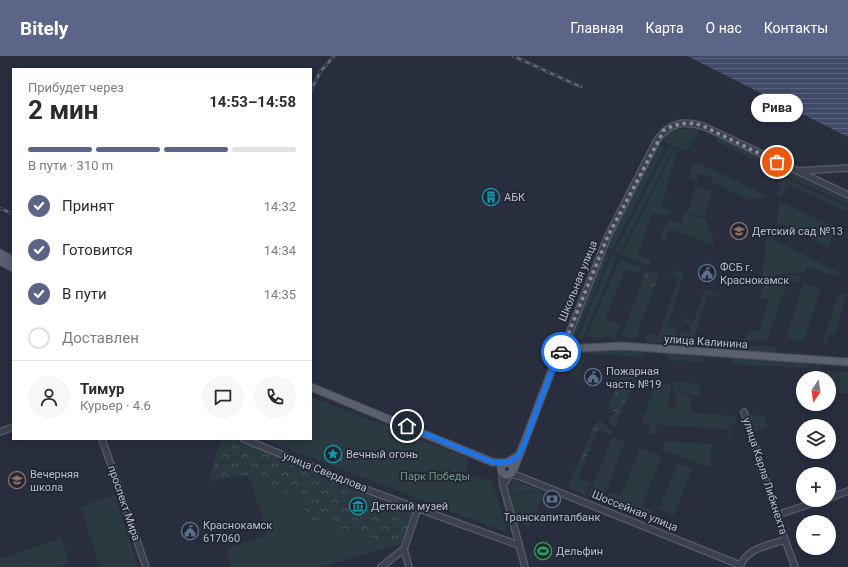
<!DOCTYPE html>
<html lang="ru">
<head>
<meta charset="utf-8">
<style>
  :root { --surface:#fff; --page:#f7f7f7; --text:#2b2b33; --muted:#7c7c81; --line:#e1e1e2; --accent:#5c6588 }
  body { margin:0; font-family:Roboto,sans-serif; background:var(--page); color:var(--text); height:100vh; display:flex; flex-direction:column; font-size:15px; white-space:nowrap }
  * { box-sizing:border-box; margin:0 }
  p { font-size:13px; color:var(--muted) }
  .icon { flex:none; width:22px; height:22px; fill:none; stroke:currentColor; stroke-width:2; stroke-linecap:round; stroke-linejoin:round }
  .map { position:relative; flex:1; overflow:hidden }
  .sheet { position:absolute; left:12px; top:12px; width:300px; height:372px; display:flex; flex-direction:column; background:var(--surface); border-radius:0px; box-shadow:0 2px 10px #0003 }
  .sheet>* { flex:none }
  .needle { width:26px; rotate:193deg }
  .tools { position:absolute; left:796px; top:315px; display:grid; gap:8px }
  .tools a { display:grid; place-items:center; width:40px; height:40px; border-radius:50%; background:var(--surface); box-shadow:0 2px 10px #0003; font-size:20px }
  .pin { position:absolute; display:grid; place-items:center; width:34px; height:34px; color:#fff; margin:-17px; border:2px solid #fff; border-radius:50%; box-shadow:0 1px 4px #0007 }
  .courier { position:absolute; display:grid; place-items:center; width:40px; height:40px; margin:-20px; border:3px solid #1a73e8; border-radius:50%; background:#fff; color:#222; box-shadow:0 1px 5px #0007 }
  .bubble { position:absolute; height:28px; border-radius:14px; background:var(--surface); box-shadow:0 2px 10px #0003; font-size:13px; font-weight:700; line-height:28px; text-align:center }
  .summary em { font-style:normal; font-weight:700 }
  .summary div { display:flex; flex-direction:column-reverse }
  .summary { display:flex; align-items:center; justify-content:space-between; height:68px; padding:0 16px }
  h1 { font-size:26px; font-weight:700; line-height:30px }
  .bar { display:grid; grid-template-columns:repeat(4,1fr); gap:6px 4px; align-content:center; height:48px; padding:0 16px }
  .bar i { height:5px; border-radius:3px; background:var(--line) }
  .bar .current { background:var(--accent) }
  .bar p { grid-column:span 4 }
  .line { display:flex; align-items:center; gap:10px; padding:0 16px; border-top:1px solid var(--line) }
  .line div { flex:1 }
  .round { display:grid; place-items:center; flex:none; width:42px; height:42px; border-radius:21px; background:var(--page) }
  ol { padding:0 16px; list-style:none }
  li { display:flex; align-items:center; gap:12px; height:44px }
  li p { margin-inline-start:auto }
  li .icon { padding:4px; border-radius:50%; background:var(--accent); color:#fff; stroke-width:4 }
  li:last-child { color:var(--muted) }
  li i { width:22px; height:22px; border:2px solid var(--line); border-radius:50% }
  header { display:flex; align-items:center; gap:24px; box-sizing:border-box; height:56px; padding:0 20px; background:var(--accent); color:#fff }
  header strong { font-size:19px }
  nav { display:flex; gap:22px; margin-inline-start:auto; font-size:14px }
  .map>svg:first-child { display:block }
  .green { fill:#2b3a40 }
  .forest { fill:url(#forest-crowns) }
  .cemetery { fill:url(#cemetery-stones) }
  .water { fill:url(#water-rules) }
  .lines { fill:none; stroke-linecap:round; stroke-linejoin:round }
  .minor-casing { stroke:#575c6a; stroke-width:8 }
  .major-casing { stroke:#464a59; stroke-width:9 }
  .minor { stroke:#3d414f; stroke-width:5.5 }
  .major { stroke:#5b606f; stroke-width:7 }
  .rail-casing { stroke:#5f6476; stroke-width:3 }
  .rail { stroke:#212635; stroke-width:1.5; stroke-dasharray:4.5; stroke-linecap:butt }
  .done { stroke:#878b99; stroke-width:4; stroke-dasharray:0 7.2 }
  .route { stroke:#1a73e8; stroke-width:5 }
  .labels { text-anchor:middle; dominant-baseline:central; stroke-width:3.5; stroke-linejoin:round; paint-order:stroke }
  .poi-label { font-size:11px; fill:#b9bdca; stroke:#212635; text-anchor:start }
  .street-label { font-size:11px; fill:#b9bdca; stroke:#212635 }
  .park-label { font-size:11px; fill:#739882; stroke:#212635 }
</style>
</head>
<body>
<header>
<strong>Bitely</strong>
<nav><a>Главная</a><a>Карта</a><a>О нас</a><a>Контакты</a></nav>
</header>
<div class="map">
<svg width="848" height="511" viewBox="0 0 848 511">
  <defs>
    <pattern id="forest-crowns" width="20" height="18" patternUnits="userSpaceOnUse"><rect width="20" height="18" fill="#2b3a40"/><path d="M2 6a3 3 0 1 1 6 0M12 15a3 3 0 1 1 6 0" fill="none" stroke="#48555a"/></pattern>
    <pattern id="cemetery-stones" width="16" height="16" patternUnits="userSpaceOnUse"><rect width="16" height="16" fill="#2b3a40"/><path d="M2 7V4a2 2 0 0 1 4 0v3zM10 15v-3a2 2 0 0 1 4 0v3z" fill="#48555a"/></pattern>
    <pattern id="water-rules" width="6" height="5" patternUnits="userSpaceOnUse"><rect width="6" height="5" fill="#404a67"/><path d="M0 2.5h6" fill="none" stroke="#5a627b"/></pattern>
  </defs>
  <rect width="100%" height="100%" fill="#292e3f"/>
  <path class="green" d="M676,73H700L689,92L684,95L662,85L667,77Z
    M718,82L770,107L768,111L716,85Z
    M659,88L665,91L612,194L606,192Z
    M668,91L673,93L619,198L614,196Z
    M674,94L677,96L661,151L673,155L671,158L663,159L652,156L638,199L651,204L649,210L621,199Z
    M699,107L767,140L750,144L712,126L713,121L699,118L697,125L689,123L693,108Z
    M788,115L848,144V149L786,119Z
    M785,122L848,152V156L789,129L781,141L776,138L781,126Z
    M695,131L712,135L705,161L688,157Z
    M779,145L836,172L828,191L778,167Z
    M685,157L706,164L714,186L713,189L670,173L665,185L660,183L665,169L671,165L681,168Z
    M772,172L776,173L772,183L840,217L838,221L807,210L804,217C788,216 776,218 762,225L767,181Z
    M603,195L610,198L575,282H569Z
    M612,199L617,201L583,282L577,283Z
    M620,203L641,211L638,218L626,213L605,263L620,269L615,283H612V280L608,278L607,282L586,281Z
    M685,214L668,269L678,273L672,287L646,286V277L658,280L676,230L678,222L667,218Z
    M790,219L801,220L798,227L788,224L767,285L745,284L750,273L759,275L769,244L759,241L764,229L777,221Z
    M803,228L821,232L803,286L786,283Z
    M705,233L717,238L716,240L708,238L693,287H676L681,275L689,277L691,269L683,266L684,263L693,266Z
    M639,234L651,240L635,283L622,279Z
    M839,237L847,239L835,279L829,278L826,288L822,287Z
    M743,289L777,291L775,299L740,297Z
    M627,293L644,295L645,301L575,297L574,295Z
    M666,297L701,300L705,306L670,304Z
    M586,299L579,320L572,318L569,312C573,303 575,299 586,299Z
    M732,302L808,307L810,312L816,313L815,307H820L819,313L731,308Z
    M821,315L839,316L838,337L829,336V322H820Z
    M840,316H848V337H839Z
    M671,326L700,328L699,340H691Z
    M654,328H671L668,351H676V338H673V329L695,345H691V357L735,360L736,366L731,368L732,383L729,384L730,374L656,368L655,379L649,378L650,370L643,368V360L646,357Z
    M311,341L466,401L468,407L465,418L492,425L507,475L500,474L263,383H311Z
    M749,359L764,360L767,371L753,377Z
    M613,380L625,386L602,446L588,440Z
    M665,385L712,388L710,411L663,394Z
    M640,392L662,400L642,449L653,454L649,465L605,448L609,436L633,445L621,440Z
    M678,407L692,412L674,459L659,453Z
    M248,419L300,442L308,463L396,489L321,511H226L230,510L226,493L268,479Z
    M573,420L590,427L585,439L568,432Z
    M514,424L544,436H523L508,439L509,432Z
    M524,437H541L543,440L530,471L513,464L508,441Z
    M115,439L138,511H100L80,451Z
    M61,482L69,507L57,511H31L30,509L25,511H0V503Z"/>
  <path class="forest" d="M646,213L660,219L651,240L639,234Z
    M622,317L635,322L615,372L609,366L615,356L608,352Z
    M598,365L602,366L612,376L610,379L598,374L578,422L573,420L595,368L597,369Z
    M221,383H234L415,454L404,488L396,489L308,463L300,442L248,419L209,425Z"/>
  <path class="cemetery" d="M329,391L351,400L348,408L325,399Z"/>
  <path class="water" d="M688,0H848V81L693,3Z"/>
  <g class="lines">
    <g class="minor-casing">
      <path id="minor" d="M798,115L848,112
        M563,293L608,180L657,84C669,67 683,64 703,70L848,139
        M744,356L785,484
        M0,376L13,371
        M102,383L146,511
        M244,383L373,436L518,489
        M502,416L503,429L525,511
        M503,429L511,418L521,421L740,509
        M829,442L848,435
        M777,459L822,444
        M381,511L404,493
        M409,511L404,493L418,452
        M740,511C746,492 769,489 785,484L795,511"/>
    </g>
    <g class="major-casing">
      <path id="major" d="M0,197L13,204
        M0,205L13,212
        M311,331L492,406L506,407L518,400
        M501 413a6 6 0 1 1 12 0a6 6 0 1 1-12 0Z
        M514,413L553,311L563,293L622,290L848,306"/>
    </g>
    <use href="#minor" class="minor"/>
    <use href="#major" class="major"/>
    <g class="rail-casing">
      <path id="rail" d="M513,0L581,31
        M311,34L321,15L334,0
        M0,152L13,158"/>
    </g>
    <use href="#rail" class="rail"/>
  </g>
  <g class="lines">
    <path class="done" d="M561,296L608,180L664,74C677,67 689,65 703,70L777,106"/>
    <path class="route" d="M407,370L492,406C501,407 511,408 518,400C524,392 528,379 531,369C541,344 549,319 561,296"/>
  </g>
  <defs>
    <g id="building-ring" transform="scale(0.9)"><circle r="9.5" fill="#212635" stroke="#0f9aa8" stroke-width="1.5"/><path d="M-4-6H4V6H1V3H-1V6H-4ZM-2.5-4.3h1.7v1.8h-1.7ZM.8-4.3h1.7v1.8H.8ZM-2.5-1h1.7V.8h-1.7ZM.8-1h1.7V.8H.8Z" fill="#0f9aa8"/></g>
    <g id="school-ring" transform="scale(0.9)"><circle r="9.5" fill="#212635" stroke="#8d6e63" stroke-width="1.5"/><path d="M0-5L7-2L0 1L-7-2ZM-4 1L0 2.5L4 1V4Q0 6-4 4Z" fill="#8d6e63"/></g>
    <g id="civic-ring" transform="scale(0.9)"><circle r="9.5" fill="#212635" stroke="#5c6f8a" stroke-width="1.5"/><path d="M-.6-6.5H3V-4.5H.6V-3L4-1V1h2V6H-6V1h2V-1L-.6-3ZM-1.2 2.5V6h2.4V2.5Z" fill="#5c6f8a"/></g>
    <g id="sight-ring" transform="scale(0.9)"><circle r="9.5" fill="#212635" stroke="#0f9aa8" stroke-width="1.5"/><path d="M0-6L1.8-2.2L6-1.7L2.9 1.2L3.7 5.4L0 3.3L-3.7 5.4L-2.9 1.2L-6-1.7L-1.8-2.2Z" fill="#0f9aa8"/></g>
    <g id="bank-ring" transform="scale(0.9)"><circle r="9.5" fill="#212635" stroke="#5c6f8a" stroke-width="1.5"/><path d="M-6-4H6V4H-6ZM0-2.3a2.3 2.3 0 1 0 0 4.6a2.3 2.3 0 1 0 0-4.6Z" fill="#5c6f8a"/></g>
    <g id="museum-ring" transform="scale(0.9)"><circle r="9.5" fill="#212635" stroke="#0f9aa8" stroke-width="1.5"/><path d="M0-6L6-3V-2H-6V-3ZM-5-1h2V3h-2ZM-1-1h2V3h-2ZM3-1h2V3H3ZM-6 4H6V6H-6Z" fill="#0f9aa8"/></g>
    <g id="stadium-ring" transform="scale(0.9)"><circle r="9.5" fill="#212635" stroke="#2e9e5b" stroke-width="1.5"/><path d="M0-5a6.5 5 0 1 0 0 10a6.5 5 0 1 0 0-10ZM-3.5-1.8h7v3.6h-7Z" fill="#2e9e5b"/></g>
  </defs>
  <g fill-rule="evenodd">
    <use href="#building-ring" x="491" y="141"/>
    <use href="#school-ring" x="739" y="175"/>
    <use href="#civic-ring" x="707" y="217"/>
    <use href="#civic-ring" x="593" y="321"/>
    <use href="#sight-ring" x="333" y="398"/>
    <use href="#school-ring" x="17" y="424"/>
    <use href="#bank-ring" x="552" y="443"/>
    <use href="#museum-ring" x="358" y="450"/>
    <use href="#civic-ring" x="190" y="475"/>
    <use href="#stadium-ring" x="543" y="495"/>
  </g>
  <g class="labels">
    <g class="poi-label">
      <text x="504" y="141">АБК</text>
      <text x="752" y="175">Детский сад №13</text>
      <text x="720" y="211">ФСБ г.<tspan x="720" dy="13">Краснокамск</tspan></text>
      <text x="606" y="315">Пожарная<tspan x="606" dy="13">часть №19</tspan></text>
      <text x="346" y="398">Вечный огонь</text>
      <text x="30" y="418">Вечерняя<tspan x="30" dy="13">школа</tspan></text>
      <text x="371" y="450">Детский музей</text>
      <text x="552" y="461" text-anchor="middle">Транскапиталбанк</text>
      <text x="203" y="469">Краснокамск<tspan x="203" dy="13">617060</tspan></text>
      <text x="556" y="495">Дельфин</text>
    </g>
    <g class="street-label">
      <text transform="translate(578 225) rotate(-68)">Школьная улица</text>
      <text transform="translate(706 286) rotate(4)">улица Калинина</text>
      <text transform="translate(325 416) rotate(22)">улица Свердлова</text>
      <text transform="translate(765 420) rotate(72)">улица Карла Либкнехта</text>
      <text transform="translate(124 447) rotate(71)">проспект Мира</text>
      <text transform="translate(635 455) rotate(22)">Шоссейная улица</text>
    </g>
    <g class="park-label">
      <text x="435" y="420">Парк Победы</text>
    </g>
  </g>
</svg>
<div class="tools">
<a><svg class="needle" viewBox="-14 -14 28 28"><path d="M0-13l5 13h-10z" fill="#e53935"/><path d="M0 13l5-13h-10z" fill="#7c7c81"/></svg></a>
<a><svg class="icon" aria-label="layers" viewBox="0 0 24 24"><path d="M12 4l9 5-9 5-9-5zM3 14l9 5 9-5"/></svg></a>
<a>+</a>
<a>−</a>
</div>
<div class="pin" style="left:777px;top:106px;background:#ea580c"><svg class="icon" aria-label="bag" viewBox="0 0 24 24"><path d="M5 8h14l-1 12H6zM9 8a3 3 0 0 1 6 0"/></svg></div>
<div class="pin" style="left:407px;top:370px;background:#1f2937"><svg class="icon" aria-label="home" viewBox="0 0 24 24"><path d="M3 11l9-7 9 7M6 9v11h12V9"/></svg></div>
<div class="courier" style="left:561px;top:296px"><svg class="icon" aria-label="car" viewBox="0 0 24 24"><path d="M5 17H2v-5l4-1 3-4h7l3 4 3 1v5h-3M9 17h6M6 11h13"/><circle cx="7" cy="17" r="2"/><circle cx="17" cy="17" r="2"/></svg></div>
<div class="bubble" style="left:751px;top:38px;width:52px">Рива</div>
<section class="sheet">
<div class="summary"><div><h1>2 мин</h1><p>Прибудет через</p></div><em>14:53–14:58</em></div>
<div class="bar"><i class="current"></i><i class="current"></i><i class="current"></i><i></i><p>В пути · 310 m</p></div>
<ol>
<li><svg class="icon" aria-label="check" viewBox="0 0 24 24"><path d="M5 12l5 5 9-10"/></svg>Принят<p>14:32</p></li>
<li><svg class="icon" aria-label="check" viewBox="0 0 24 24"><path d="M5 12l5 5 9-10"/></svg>Готовится<p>14:34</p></li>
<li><svg class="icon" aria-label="check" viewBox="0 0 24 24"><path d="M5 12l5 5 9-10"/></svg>В пути<p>14:35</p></li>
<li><i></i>Доставлен</li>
</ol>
<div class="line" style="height:72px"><a class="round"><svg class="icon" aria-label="person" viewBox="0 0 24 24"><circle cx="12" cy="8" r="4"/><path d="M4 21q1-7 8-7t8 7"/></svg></a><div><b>Тимур</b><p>Курьер · 4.6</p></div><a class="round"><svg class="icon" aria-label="chat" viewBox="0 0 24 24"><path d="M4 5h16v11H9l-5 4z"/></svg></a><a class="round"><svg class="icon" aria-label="phone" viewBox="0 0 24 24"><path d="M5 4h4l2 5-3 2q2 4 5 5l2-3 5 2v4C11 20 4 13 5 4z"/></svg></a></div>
</section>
</div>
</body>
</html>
